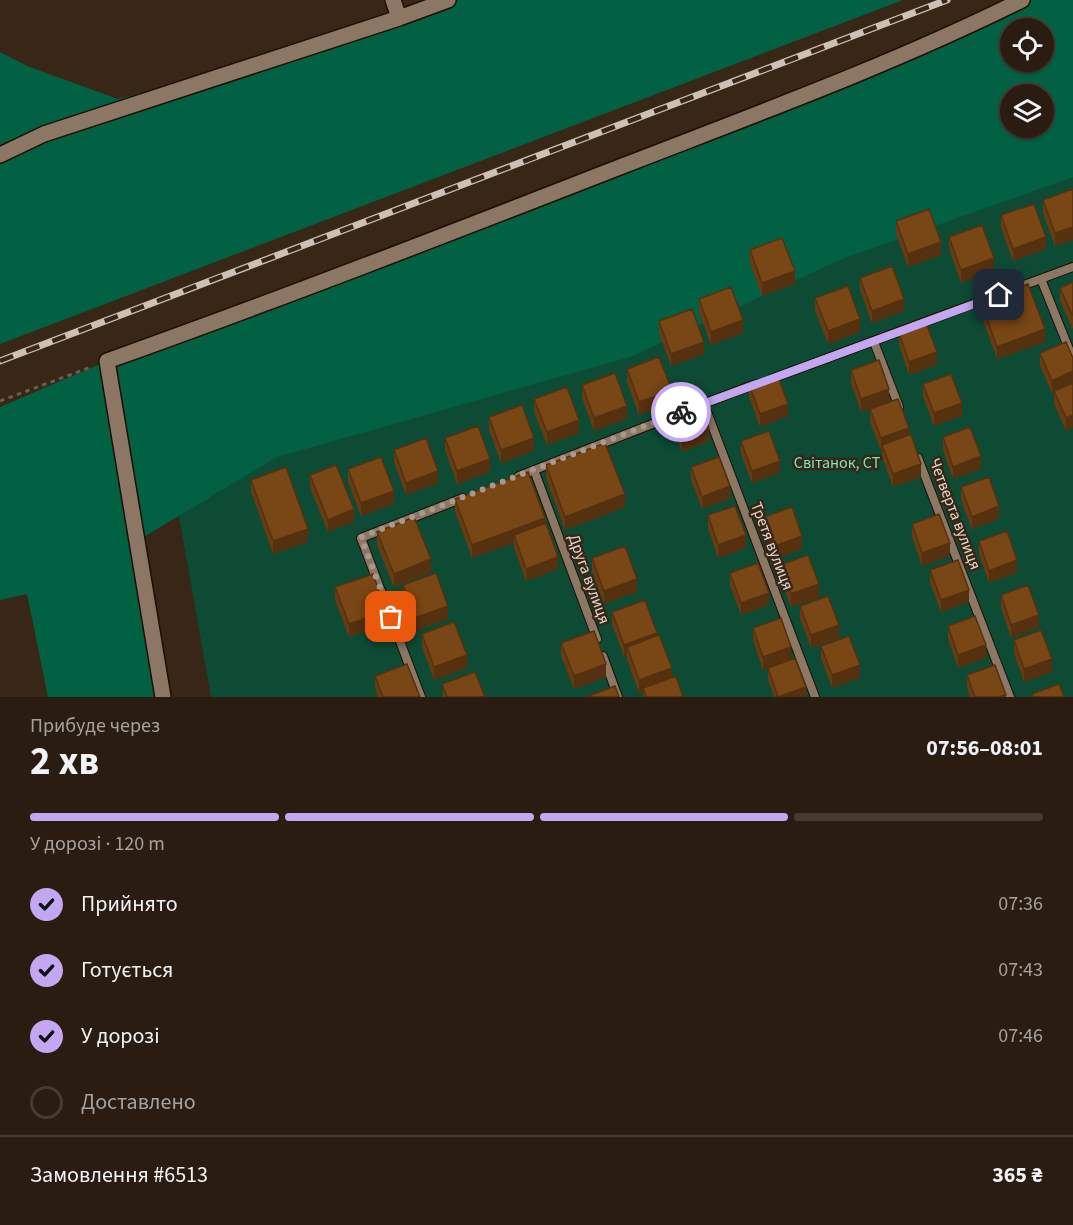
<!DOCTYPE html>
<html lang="uk">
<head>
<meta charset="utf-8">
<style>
  :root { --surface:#2a1c11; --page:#32251a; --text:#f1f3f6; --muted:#a5a19f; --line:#463a31; --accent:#c3a7f2 }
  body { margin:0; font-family:"Source Sans 3",sans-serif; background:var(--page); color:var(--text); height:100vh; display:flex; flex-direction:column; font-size:22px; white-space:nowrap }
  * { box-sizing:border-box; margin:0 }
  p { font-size:20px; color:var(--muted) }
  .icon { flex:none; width:33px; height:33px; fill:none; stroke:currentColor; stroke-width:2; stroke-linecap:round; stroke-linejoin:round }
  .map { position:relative; height:697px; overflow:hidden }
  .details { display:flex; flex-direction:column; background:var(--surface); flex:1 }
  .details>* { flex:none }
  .controls { position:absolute; left:1000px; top:18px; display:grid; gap:12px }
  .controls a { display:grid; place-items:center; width:54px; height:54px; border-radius:50%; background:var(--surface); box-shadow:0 2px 4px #0004,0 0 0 2px var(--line); font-size:30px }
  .pin { position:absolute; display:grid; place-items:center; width:51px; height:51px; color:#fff; margin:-26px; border-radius:12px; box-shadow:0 3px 9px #0006 }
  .courier { position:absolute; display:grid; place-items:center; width:60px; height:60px; margin:-30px; border:4px solid #c3a7f2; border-radius:50%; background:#fff; color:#222; box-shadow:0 2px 8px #0007 }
  .headline em { font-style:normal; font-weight:700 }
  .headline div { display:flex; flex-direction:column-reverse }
  .headline { display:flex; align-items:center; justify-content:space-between; height:102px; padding:0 30px }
  h1 { font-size:39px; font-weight:700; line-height:45px }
  .bar { display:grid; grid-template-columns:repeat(4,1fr); gap:9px 6px; align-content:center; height:72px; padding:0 30px }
  .bar i { height:8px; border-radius:4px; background:var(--line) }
  .bar .selected { background:var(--accent) }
  .bar p { grid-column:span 4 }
  .line { display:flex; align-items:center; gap:15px; padding:0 30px; border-top:2px solid var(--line) }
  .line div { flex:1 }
  ol { padding:0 30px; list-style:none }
  li { display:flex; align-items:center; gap:18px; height:66px }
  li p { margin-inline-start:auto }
  li .icon { padding:6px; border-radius:50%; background:var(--accent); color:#111; stroke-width:4 }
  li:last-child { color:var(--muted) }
  li i { width:33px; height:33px; border:3px solid var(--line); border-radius:50% }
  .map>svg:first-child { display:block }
  .green { fill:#0d4b35 }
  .forest { fill:#036143; fill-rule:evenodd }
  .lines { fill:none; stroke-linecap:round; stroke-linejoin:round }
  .lane-casing { stroke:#1f0e02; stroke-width:10 }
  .street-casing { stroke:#1f0e02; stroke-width:18 }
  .path { stroke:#6c5c4e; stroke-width:3; stroke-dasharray:4.5 4.5; stroke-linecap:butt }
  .lane { stroke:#8c7664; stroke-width:8 }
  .street { stroke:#8c7664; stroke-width:15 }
  .rail-casing { stroke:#cdc1b6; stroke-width:7 }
  .rail { stroke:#382617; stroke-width:4.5; stroke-dasharray:14; stroke-linecap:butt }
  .wall { fill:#683c12 }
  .shaded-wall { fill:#55310f }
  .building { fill:#794615; stroke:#55310f; stroke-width:1.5 }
  .done { stroke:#a7998d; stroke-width:6; stroke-dasharray:0 10.8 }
  .route { stroke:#c3a7f2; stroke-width:8 }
  .labels { text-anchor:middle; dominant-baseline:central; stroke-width:5; stroke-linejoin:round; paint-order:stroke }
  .park-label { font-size:16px; fill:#79e7b7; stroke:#382617 }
  .street-label { font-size:16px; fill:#e3d7cd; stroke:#382617 }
</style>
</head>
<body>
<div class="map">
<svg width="1073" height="697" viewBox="0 0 1073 697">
  <rect width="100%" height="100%" fill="#382617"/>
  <path class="green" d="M1073,134V697H211L166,443Z"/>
  <path class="forest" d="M437,0H903L0,344V52L27,66L118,99L275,59Z
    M1017,0H1073V177L842,259L630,357L277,457L137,541L163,697H48L27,594L0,600V407L107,361L677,145ZM1011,28H1044V62H1011ZM1011,94H1044V128H1011Z"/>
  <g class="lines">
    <g class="lane-casing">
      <path id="lane" d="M1041,279L1073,359
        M874,342L899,407
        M771,379L1073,267
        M704,404L815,697
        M692,408L756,384
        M918,458L1010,697
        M534,470L597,639
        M519,476L678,414
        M603,656L618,697
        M421,697L361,538L463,498"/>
    </g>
    <g class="street-casing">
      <path id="street" d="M393,0L399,18
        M0,155L44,134L399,18L448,0
        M163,697L107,361C281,299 453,232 625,165C759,113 893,64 1022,0"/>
    </g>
    <path class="path" d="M0,401L91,367"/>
    <use href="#lane" class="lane"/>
    <use href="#street" class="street"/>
    <g class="rail-casing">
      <path id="rail" d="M0,361L947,0"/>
    </g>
    <use href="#rail" class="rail"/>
  </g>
  <path class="wall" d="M1073,189V240L1055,246L1043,213V200Z
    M1001,215L1046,249L1013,261L1001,228Z
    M896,221L941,255L908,267L896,234Z
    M949,237L994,271L961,283L949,249Z
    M750,250L795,284L762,296L750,263Z
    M860,278L904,311L872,323L860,290Z
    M1073,282V328H1072L1060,300V288Z
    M815,298L860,332L828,344L815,311Z
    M699,299L743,333L711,345L699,312Z
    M981,302L1045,342L997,359L981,315Z
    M659,321L704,354L671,366L659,333Z
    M899,333L937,365L909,375L899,345Z
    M1066,342V431L1054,404V392L1052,393L1040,366V353Z
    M627,369L672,403L639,415L627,382Z
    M851,370L889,402L909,435L921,477L893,487L882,457V451H881L870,422V409L861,412L851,383Z
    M749,384L788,416L760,427L749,397Z
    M923,384L962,416L934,426L923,397Z
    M582,385L627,419L594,431L582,398Z
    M534,399L579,433L547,445L534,412Z
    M671,409L709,441L682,452L671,422Z
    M489,417L534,451L501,463L489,430Z
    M943,437L981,469L953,479L943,450Z
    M445,438L490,472L457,484L445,450Z
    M741,441L780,473L752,483L741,454Z
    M394,450L438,483L406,495L394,462Z
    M546,465L625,507L565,530L546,478Z
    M691,467L730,499L702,509L691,480Z
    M348,469L394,504L361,516L348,482Z
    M310,475L354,522L328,532L310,488Z
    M251,480L308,542L273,554L251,492Z
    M961,487L999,519L972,529L961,500Z
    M455,499L545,524L558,569L526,581L514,548V543L472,558L455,512Z
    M708,515L746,548L718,558L708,528Z
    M764,517L802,549L775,559L764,529Z
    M912,524L950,556L922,566L912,537Z
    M377,532L431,572L394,587L377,545Z
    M979,541L1017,573L989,583L979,554Z
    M592,558L637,592L604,604L592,571Z
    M780,565L819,597L791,607L780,577Z
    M930,570L969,602L941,612L930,583Z
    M730,573L769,605L741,615L730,586Z
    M403,585L448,619L415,631L403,598Z
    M335,587L386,624L349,637L335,600Z
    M1001,595L1039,627L1011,638L1001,608Z
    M800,606L839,638L811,648L800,619Z
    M612,612L657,636L672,678L683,697H643V692L639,693L627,660V657H624L612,624Z
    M948,626L986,658L958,668L948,639Z
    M753,628L791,659L806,697H774L768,680V668L763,670L753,640Z
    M422,634L467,668L434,680L422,647Z
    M1014,640L1052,672L1024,682L1014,653Z
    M561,643L606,677L574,689L561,656Z
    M821,646L860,678L832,688L821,658Z
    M967,675L1006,697H970L967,688Z
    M375,676L420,697H378L375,688Z
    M442,684L485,697H443Z"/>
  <path class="shaded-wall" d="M1073,227V240L1055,246V233Z
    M1046,237V249L1013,261V249Z
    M941,242V255L908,267V254Z
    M994,258V271L961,283V270Z
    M795,271V284L762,296V283Z
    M904,299V311L872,323V311Z
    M860,319V332L828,344V331Z
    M743,320V333L711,345V332Z
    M1045,329V342L997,359V347Z
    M704,342V354L671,366V354Z
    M937,352V365L909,375V362Z
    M1073,371V384L1052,393V381Z
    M889,389V402L861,412V399Z
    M672,391V403L639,415V402Z
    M962,403V416L934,426V413Z
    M788,404V416L760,427V414Z
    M627,406V419L594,431V418Z
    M1073,415V428L1066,431V418Z
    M579,420V433L547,445V432Z
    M909,428V441L882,445V451H881V438Z
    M709,429V441L682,452V439Z
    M534,438V451L501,463V450Z
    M981,456V469L953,479V467Z
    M490,459V472L457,484V471Z
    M780,461V473L752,483V471Z
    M921,464V477L893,487V474Z
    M438,471V483L406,495V483Z
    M730,486V499L702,509V497Z
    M394,491V504L361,516V503Z
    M625,494V507L565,530V517Z
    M999,506V519L972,529V517Z
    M354,509V522L328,532V520Z
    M545,518V531L514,535V543L472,558V545Z
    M308,529V542L273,554V541Z
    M746,535V548L718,558V545Z
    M802,536V549L775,559V546Z
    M950,543V556L922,566V553Z
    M558,557V569L526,581V569Z
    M431,559V572L394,587V574Z
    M1017,560V573L989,583V571Z
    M637,579V592L604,604V591Z
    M819,584V597L791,607V594Z
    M969,590V602L941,612V600Z
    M769,593V605L741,615V603Z
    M448,606V619L415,631V618Z
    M386,611V624L349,637V624Z
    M1039,615V627L1011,638V625Z
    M839,625V638L811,648V635Z
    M657,633V646L627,647V657H624V645Z
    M986,645V658L958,668V655Z
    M791,647V660L763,670V657Z
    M467,655V668L434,680V667Z
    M1052,659V672L1024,682V669Z
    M606,664V677L574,689V676Z
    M860,665V678L832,688V675Z
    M672,668V681L643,688V692L639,693V680Z
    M806,687V697H778Z"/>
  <path class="building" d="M1073,189V227L1055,233L1043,200Z
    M1034,204L1046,237L1013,249L1001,215Z
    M929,209L941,242L908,254L896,221Z
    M982,225L994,258L961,270L949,237Z
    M782,238L795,271L762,283L750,250Z
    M892,266L904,299L872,311L860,278Z
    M1073,282V315H1072L1060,288Z
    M1028,284L1045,329L997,347L981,302Z
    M848,286L860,319L828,331L815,298Z
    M731,287L743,320L711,332L699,299Z
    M692,309L704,342L671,354L659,321Z
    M926,323L937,352L909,362L899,333Z
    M1066,342L1073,358V371L1052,381L1040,353Z
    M659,357L672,391L639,402L627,369Z
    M879,360L889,389L861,399L851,370Z
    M615,373L627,406L594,418L582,385Z
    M777,374L788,404L760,414L749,384Z
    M951,374L962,403L934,413L923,384Z
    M1073,383V415L1066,418L1054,391Z
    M567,387L579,420L547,432L534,399Z
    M699,399L709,429L682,439L671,409Z
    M898,399L909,428L881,438L870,409Z
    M522,405L534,438L501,450L489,417Z
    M478,426L490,459L457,471L445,438Z
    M970,427L981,456L953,467L943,437Z
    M769,431L780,461L752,471L741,441Z
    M911,434L921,464L893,474L882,445Z
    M426,438L438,471L406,483L394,450Z
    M605,443L625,494L565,517L546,465Z
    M381,457L394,491L361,503L348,469Z
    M719,457L730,486L702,497L691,467Z
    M336,465L354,509L328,520L310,475Z
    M286,467L308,529L273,541L251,480Z
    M528,472L545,518L472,545L455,499Z
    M989,477L999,506L972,517L961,487Z
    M735,506L746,535L718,545L708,515Z
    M792,507L802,536L775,546L764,517Z
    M939,514L950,543L922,553L912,524Z
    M414,517L431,559L394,574L377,532Z
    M546,523L558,557L526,569L514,535Z
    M1007,531L1017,560L989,571L979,541Z
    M625,546L637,579L604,591L592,558Z
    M808,555L819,584L791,594L780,565Z
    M958,560L969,590L941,600L930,570Z
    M758,563L769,593L741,603L730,573Z
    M436,573L448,606L415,618L403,585Z
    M373,574L386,611L349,624L335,587Z
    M1028,585L1039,615L1011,625L1001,595Z
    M828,596L839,625L811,635L800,606Z
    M645,600L657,633L624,645L612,612Z
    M975,616L986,645L958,655L948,626Z
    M781,618L791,647L763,657L753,628Z
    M454,622L467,655L434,667L422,634Z
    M1041,630L1052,659L1024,669L1014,640Z
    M594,631L606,664L574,676L561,643Z
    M659,635L672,668L639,680L627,647Z
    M849,636L860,665L832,675L821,646Z
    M795,658L806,687L778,697L768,668Z
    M407,664L420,697H383L375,676Z
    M995,665L1006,695L999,697H975L967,675Z
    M475,672L485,697H447L442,684Z
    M676,676L683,697H646L643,688Z
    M1059,684L1064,697H1033L1032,694Z
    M615,686L619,697H586Z"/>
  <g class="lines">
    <path class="done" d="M391,617L361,537L681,412"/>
    <path class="route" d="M681,412L999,295"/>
  </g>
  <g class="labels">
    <g class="park-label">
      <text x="837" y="463">Світанок, СТ</text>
    </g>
    <g class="street-label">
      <text transform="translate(955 514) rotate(69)">Четверта вулиця</text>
      <text transform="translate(772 546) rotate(69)">Третя вулиця</text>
      <text transform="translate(589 579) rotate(70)">Друга вулиця</text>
    </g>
  </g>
</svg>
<div class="controls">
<a><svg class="icon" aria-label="locate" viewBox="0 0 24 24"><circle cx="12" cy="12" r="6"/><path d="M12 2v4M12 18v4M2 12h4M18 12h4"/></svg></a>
<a><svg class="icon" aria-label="layers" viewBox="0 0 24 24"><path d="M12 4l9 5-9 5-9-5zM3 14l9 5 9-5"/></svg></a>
</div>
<div class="pin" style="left:391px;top:617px;background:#ea580c"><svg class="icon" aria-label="bag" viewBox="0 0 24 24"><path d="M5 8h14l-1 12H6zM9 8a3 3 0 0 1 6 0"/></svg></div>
<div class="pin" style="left:999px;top:295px;background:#1f2937"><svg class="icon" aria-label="home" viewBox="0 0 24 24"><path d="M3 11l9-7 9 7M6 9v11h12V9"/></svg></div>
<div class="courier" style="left:681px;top:412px"><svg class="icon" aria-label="bike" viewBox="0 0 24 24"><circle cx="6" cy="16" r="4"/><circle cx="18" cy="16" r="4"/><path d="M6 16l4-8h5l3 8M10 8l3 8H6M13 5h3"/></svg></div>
</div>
<section class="details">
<div class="headline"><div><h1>2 хв</h1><p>Прибуде через</p></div><em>07:56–08:01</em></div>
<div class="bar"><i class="selected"></i><i class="selected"></i><i class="selected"></i><i></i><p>У дорозі · 120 m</p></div>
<ol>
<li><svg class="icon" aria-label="check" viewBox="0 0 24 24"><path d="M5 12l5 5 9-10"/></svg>Прийнято<p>07:36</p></li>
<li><svg class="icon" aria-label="check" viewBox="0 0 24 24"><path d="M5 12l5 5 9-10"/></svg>Готується<p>07:43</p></li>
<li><svg class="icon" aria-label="check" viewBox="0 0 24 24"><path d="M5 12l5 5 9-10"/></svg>У дорозі<p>07:46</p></li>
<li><i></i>Доставлено</li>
</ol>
<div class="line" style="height:78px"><div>Замовлення #6513</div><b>365 ₴</b></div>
</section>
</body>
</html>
